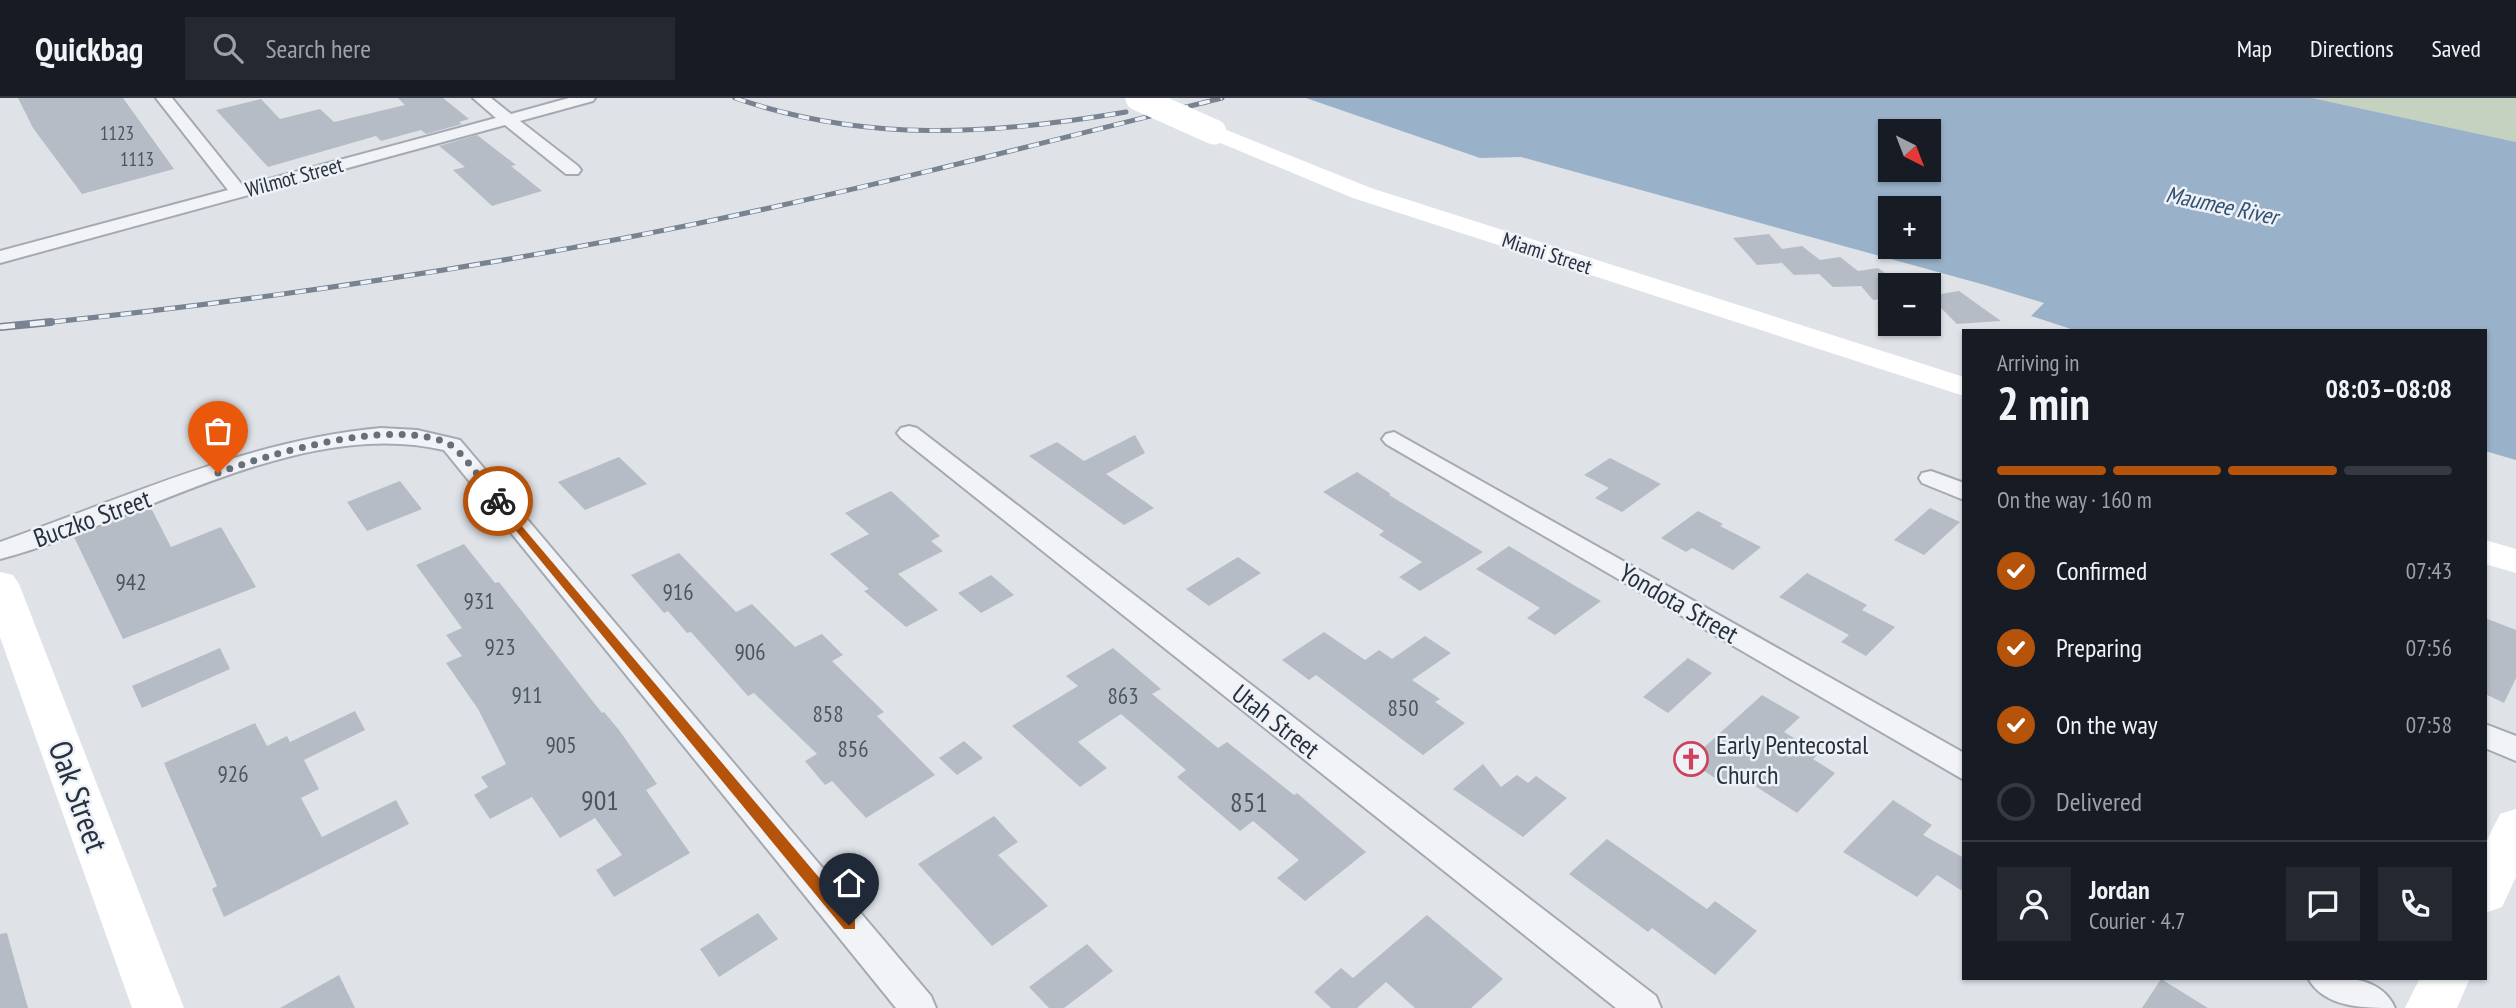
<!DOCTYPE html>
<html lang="en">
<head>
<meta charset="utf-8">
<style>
  :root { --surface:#171b24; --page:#242831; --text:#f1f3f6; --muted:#9ea1a6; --line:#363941; --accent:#b45309 }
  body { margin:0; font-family:"PT Sans Narrow",sans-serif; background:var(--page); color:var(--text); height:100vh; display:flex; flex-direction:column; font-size:26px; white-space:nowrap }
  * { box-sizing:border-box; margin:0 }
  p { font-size:23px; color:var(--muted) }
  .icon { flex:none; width:38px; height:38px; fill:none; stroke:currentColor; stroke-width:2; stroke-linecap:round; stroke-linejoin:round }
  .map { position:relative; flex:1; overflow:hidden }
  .sheet { position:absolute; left:1962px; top:231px; width:525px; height:651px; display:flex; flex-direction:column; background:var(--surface); border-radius:0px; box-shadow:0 2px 5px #0004 }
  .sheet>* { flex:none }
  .needle { width:46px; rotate:138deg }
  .tools { position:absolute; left:1878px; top:21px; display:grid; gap:14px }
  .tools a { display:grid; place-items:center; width:63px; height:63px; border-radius:0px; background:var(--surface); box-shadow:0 2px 5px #0004; font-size:35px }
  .pin { position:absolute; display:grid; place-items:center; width:60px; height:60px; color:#fff; margin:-72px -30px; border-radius:50% 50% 50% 0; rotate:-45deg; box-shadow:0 0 7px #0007 }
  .pin .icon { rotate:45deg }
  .courier { position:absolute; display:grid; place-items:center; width:70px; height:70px; margin:-35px; border:5px solid #b45309; border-radius:50%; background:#fff; color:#222; box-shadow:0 2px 9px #0007 }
  .headline em { font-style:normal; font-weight:600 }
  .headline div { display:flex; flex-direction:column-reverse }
  .headline { display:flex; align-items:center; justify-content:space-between; height:119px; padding:0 35px }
  h1 { font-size:46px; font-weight:600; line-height:52px }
  .bar { display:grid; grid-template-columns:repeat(4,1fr); gap:10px 7px; align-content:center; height:84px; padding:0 35px }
  .bar i { height:9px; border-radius:5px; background:var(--line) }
  .bar .on { background:var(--accent) }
  .bar p { grid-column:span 4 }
  .line { display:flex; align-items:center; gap:18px; padding:0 35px; border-top:2px solid var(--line) }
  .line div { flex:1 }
  .round { display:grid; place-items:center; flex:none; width:74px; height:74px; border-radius:0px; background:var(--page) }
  ol { padding:0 35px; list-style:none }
  li { display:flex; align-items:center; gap:21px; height:77px }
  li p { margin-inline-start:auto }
  li .icon { padding:7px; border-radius:50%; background:var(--accent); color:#fff; stroke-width:4 }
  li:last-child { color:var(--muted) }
  li i { width:38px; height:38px; border:4px solid var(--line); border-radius:50% }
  header { display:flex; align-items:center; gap:42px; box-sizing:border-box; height:98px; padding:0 35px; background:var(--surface); border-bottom:2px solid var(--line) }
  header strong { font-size:33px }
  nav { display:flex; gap:38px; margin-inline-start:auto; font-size:24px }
  .search { width:490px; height:63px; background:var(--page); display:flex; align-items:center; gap:18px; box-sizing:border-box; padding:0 24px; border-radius:0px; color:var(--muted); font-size:26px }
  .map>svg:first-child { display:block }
  .green { fill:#c5d2c0 }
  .water { fill:#99b2c9; fill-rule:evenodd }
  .building { fill:#b6bcc5 }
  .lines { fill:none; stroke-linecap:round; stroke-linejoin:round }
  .street-casing { stroke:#a4aab2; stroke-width:4 }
  .street { fill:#f1f3f6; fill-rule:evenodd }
  .secondary { fill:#fff; fill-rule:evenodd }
  .rail-far1-casing { stroke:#788392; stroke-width:5 }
  .rail-casing { stroke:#788392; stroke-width:8 }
  .rail-far1 { stroke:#eef1f6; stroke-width:3.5; stroke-dasharray:11; stroke-linecap:butt }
  .rail { stroke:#eef1f6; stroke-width:5; stroke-dasharray:15; stroke-linecap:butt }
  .secondary-bridge { stroke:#fff; stroke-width:25 }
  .route { fill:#b45309 }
  .done { stroke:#676f7a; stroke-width:7; stroke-dasharray:0 12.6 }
  .labels { text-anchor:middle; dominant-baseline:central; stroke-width:5; stroke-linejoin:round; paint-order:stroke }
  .far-number-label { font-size:19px; fill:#4b5460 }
  .far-street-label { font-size:21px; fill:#27313f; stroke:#eef1f6 }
  .far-water-label { font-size:23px; font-style:italic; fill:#315173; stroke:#eef1f6 }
  .number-label { font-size:23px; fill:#4b5460 }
  .street-label { font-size:26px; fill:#27313f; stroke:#eef1f6 }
  .poi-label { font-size:26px; fill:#27313f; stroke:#eef1f6; text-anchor:start }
  .near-number-label { font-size:28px; fill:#4b5460 }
  .near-street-label { font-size:32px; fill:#27313f; stroke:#eef1f6 }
</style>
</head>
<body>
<header>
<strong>Quickbag</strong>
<div class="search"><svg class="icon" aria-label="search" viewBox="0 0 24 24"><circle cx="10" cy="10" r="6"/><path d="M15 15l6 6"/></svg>Search here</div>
<nav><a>Map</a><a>Directions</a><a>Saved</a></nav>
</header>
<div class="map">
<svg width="2516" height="910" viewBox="0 0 2516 910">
  <rect width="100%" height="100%" fill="#dfe3e8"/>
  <path class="green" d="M2312,0H2516V44Z"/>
  <path class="water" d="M1306,0H2312L2516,44V362L2485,353V233H2077L2031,218L2044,205L1985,187L1521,59L1480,60ZM1890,33H1928V72H1890ZM1890,110H1928V149H1890Z"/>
  <path class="building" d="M18,0H123L174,71L82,96L33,30Z
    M398,0H443L469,21L459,24L462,26L426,36L421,32L381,43L376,38L268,69L216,12L261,1L280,21L320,11L334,24L405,7Z
    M477,37L516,67L511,68L542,93L492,108L453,72L465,69L439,48Z
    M1769,136L1782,151L1802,148L1820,162L1840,159L1858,173L1878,170L1902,187H1890V200L1873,202L1861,188L1833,189L1819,176L1794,177L1782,165L1757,167L1733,140Z
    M1959,193L2001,223L1957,226L1929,198Z
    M1135,337L1145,355L1106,376L1154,410L1124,427L1029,358L1057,344L1084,363Z
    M619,359L647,386L585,412L558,384Z
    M1610,360L1661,386L1622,414L1595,400L1609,390L1584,377Z
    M1357,374L1391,396L1389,397L1483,454L1420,493L1399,479L1422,464L1379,437L1384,433L1323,394Z
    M400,383L422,411L367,433L347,404Z
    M891,393L940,438L931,443L943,453L898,476L938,512L906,529L864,493L869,491L830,456L869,436L845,415Z
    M151,410L171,449L221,429L256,489L123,541L74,439Z
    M1930,410L1960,424L1924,457L1894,442Z
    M1698,413L1723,426L1720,428L1761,449L1733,472L1692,450L1686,454L1661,440Z
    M464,446L495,485L499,484L602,615L604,614L619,632L657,686L646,692L690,755L614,799L596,772L622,757L595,720L560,740L532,699L490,721L474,697L488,689L481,679L506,666L478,611L446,565L462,558L446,537L462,530L416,467Z
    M1509,448L1572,486L1601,503L1555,537L1527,520L1540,510L1476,471Z
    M679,455L736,514L752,506L795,549L822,536L843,557L832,563L884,614L877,618L935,677L866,720L832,683L825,687L805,663L817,656L754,595L748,598L691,534L687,535L668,513L664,515L631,477Z
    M1238,459L1261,475L1209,508L1186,491Z
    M1807,475L1867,507L1862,512L1895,529L1866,558L1841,544L1849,537L1779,499Z
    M991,477L1014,497L981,515L958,495Z
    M2485,520L2516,532V580L2504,605L2485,596Z
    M1324,534L1365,562L1379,552L1392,561L1425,538L1451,555L1412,582L1440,601L1435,604L1465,625L1423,657L1316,577L1309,582L1282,562Z
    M220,550L230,571L142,610L132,588Z
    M1113,550L1161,591L1152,596L1218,650L1227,644L1294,697L1297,695L1366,754L1305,803L1277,780L1299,762L1253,723L1240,733L1177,679L1186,672L1121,616L1078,644L1107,670L1080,689L1012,628L1078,588L1066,578Z
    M1688,560L1712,575L1668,615L1643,599Z
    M1762,597L1800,619L1784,634L1819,655L1813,661L1835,675L1797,715L1738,677L1727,688L1689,663Z
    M355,613L365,632L304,662L319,691L301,700L322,739L396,702L409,726L224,819L212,791L217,788L164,665L255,625L267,648L287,638L290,644Z
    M964,643L983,660L957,677L939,660Z
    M1483,666L1501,689L1517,677L1528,685L1536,678L1567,700L1523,739L1453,691Z
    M1893,702L1932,727L1923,737L1964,760V794L1937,777L1917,799L1843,754Z
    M994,718L1018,744L998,757L1048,808L992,848L918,766Z
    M1607,741L1707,811L1715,803L1757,833L1715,877L1652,830L1648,834L1569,776Z
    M758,815L778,841L719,879L700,851Z
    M1427,817L1503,881L1471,910H1415L1386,884L1357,910H1331L1314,894L1341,870L1353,880Z
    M7,835L28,910H0V836Z
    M1087,846L1113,873L1064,910H1049L1029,889Z
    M339,877L355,910H280Z
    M2161,881L2208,910H2142Z"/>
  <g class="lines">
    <g class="street-casing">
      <path id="street" d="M156,0H172L243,88L496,20L473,0H491L511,16L569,0H595L593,3L520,23L578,68L581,72L578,76H566L505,27L0,165V153L228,92Z
        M909,328L917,330L1656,898L1661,910H1616L901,340L897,335L901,330Z
        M381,330L417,332L460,342L931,898L936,910H896L444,352C298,318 138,425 0,461V444C124,400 249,342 381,330Z
        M1394,334L1964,655V682L1386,346L1382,341L1386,336Z
        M1931,373L1964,385V402L1922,385L1919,380L1922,375Z
        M2485,626L2516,638V663L2485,650Z
        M2308,880C2340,880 2380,876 2395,910C2364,910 2324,910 2308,880Z"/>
    </g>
    <use href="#street" class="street"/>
    <path class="secondary" d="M1214,27L1371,90L1964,279V298L1353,100L1206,39L1202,34L1206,29Z
      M2485,442L2516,451V475L2485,466Z
      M0,474L13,477L19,486L184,910H132L0,539Z
      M2516,711V779L2502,809L2485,815V746L2500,716Z
      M2420,880H2470L2457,910H2405Z"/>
    <g class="rail-far1-casing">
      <path id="rail-far1" d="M735,0C866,45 991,37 1126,14
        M33,226C255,203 476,171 695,126C872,89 1047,44 1222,0"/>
    </g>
    <g class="rail-casing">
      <path id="rail" d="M0,229L51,224"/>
    </g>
    <use href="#rail-far1" class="rail-far1"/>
    <use href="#rail" class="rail"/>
    <path class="secondary-bridge" d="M1138,0L1214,34"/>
  </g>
  <path class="route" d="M498,400L855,822V831H844L494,406V401Z"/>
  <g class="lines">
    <path class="done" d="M218,375C271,355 396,319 449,346C463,354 486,389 498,403"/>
  </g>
  <defs>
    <g id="church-ring" transform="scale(1.75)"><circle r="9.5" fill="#eef1f6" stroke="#cf425d" stroke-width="1.5"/><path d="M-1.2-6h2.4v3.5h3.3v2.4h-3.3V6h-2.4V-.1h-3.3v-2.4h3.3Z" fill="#cf425d"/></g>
  </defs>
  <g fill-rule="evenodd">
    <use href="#church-ring" x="1691" y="661"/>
  </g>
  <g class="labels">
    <g class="far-number-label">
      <text x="117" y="35">1123</text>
      <text x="137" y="61">1113</text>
    </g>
    <g class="far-street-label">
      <text transform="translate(294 79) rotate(-15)">Wilmot Street</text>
      <text transform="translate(1547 155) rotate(18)">Miami Street</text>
    </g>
    <g class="far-water-label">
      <text transform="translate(2222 107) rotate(12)">Maumee River</text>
    </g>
    <g class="number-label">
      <text x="131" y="483">942</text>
      <text x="678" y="493">916</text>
      <text x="479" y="502">931</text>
      <text x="500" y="548">923</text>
      <text x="750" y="553">906</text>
      <text x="527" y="596">911</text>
      <text x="1123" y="597">863</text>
      <text x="1403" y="609">850</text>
      <text x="828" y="615">858</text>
      <text x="561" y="646">905</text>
      <text x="853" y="650">856</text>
      <text x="233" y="675">926</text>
    </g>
    <g class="street-label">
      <text transform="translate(92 420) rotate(-20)">Buczko Street</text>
      <text transform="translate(1679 505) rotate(30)">Yondota Street</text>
      <text transform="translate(1276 623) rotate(38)">Utah Street</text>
    </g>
    <g class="poi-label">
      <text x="1716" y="646">Early Pentecostal<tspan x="1716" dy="30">Church</tspan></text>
    </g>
    <g class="near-number-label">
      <text x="600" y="701">901</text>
      <text x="1249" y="703">851</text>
    </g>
    <g class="near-street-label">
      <text transform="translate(79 698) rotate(70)">Oak Street</text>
    </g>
  </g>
</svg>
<div class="tools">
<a><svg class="needle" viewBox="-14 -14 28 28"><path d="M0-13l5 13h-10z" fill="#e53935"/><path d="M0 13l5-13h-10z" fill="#9ea1a6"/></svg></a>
<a>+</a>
<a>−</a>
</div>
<div class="pin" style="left:218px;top:375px;background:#ea580c"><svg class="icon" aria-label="bag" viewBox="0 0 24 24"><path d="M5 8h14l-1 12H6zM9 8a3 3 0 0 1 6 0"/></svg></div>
<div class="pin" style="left:849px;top:827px;background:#1f2937"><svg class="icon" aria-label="home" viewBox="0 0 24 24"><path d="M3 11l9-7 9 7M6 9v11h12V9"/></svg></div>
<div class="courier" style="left:498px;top:403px"><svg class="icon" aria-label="bike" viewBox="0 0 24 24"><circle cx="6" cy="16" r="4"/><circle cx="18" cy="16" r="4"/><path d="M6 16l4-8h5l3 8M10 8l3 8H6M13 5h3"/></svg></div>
<section class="sheet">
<div class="headline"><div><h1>2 min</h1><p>Arriving in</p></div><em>08:03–08:08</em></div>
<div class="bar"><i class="on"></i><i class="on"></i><i class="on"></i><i></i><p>On the way · 160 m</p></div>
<ol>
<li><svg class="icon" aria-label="check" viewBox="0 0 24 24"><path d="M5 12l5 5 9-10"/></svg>Confirmed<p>07:43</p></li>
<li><svg class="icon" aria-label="check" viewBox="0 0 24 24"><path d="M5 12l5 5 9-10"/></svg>Preparing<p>07:56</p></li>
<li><svg class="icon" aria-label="check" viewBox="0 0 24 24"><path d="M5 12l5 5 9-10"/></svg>On the way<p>07:58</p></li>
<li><i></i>Delivered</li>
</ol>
<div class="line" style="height:126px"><a class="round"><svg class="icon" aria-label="person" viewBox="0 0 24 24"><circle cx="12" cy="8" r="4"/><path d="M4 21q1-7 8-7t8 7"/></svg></a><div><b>Jordan</b><p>Courier · 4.7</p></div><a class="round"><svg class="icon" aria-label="chat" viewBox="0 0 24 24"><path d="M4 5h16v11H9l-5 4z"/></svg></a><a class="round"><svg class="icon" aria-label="phone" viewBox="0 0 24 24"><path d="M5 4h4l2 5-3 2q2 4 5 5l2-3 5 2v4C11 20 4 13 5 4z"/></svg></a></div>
</section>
</div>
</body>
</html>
